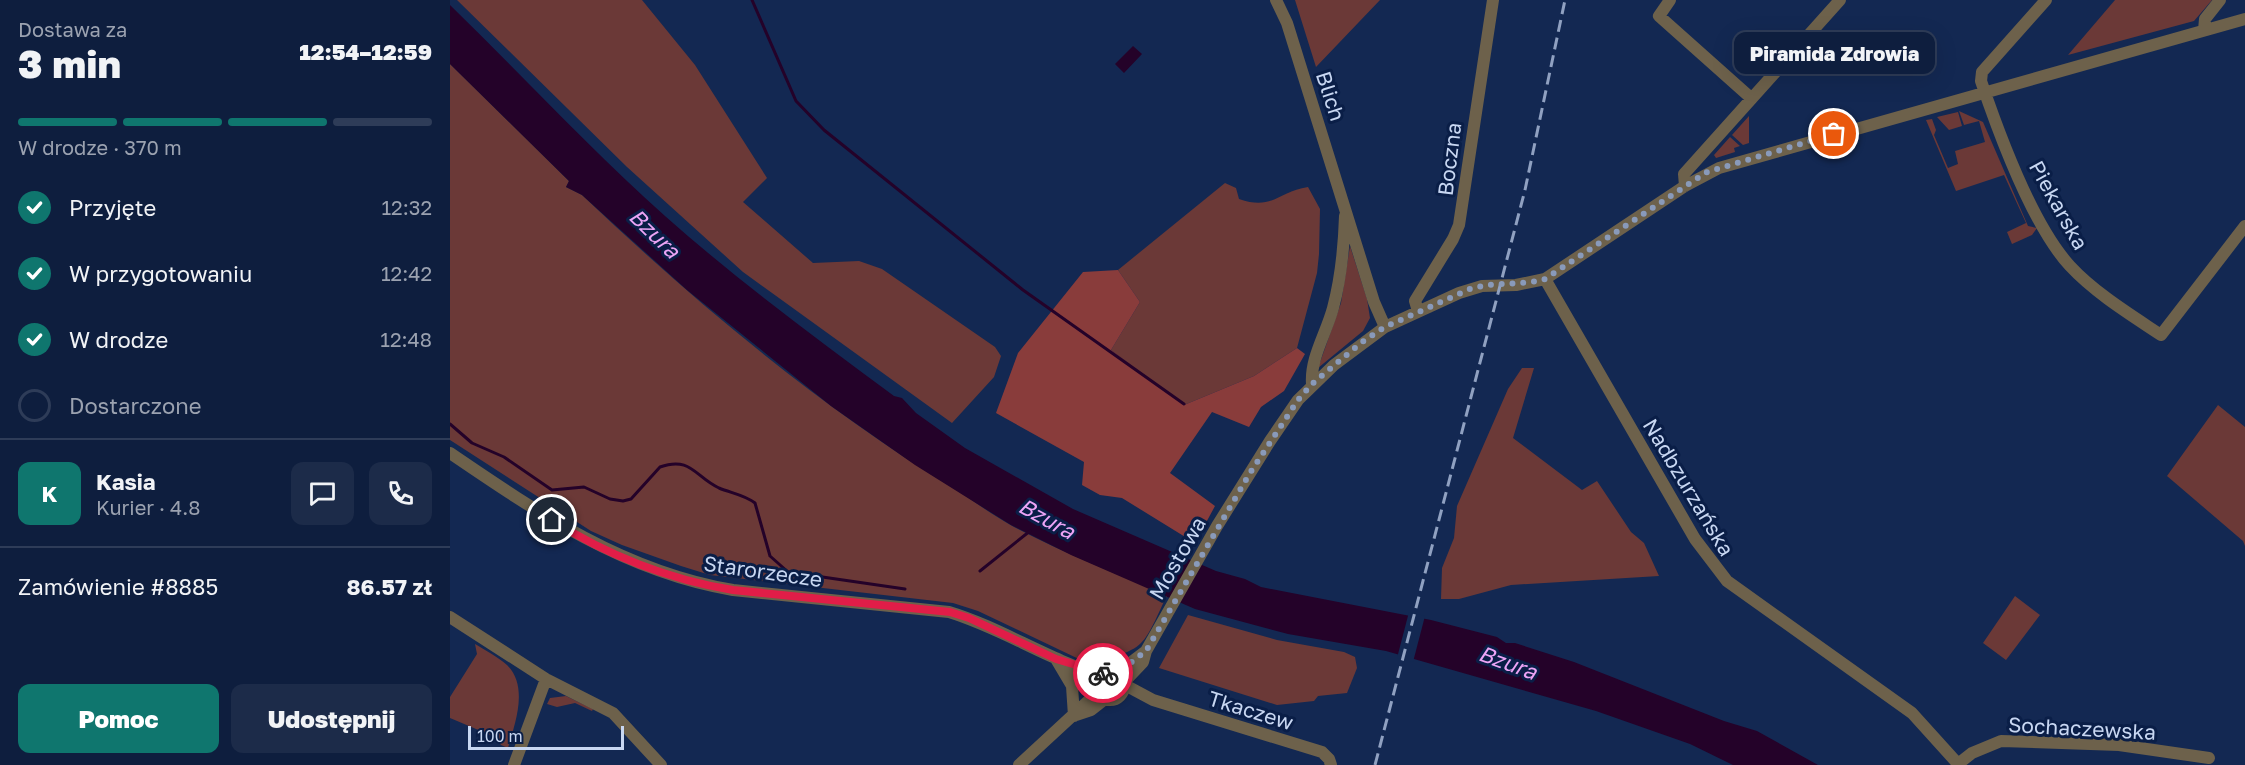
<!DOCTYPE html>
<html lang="pl">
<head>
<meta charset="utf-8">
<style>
  :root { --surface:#0e1e3e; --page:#1c2b49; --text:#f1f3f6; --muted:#9ba2b0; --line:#2e3c58; --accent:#0f766e }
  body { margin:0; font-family:"Golos Text",sans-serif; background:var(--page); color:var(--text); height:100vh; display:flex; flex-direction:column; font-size:22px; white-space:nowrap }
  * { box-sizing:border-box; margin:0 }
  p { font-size:20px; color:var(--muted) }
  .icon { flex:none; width:33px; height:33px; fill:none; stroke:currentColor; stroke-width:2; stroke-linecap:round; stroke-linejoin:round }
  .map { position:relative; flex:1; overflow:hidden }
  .details { display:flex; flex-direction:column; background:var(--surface); width:450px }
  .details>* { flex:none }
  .scale { position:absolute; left:18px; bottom:15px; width:156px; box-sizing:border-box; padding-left:6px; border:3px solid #c8d7f2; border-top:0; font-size:16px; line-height:21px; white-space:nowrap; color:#c8d7f2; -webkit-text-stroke:4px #0a1e47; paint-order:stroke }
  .pin { position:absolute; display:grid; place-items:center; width:51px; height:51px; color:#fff; margin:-26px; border:3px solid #fff; border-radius:50%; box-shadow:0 2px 6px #0007 }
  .courier { position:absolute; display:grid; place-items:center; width:60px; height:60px; margin:-30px; border:4px solid #e11d48; border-radius:50%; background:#fff; color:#222; box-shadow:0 2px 8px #0007 }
  .bubble { position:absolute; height:42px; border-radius:12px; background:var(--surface); box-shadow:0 6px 24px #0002,0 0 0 2px var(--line); font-size:20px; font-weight:800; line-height:42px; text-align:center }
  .overview em { font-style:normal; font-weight:800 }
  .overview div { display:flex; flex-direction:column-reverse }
  .overview { display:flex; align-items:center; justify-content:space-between; height:102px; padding:0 18px }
  h1 { font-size:39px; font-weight:800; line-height:45px }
  .bar { display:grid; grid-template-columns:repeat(4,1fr); gap:9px 6px; align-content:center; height:72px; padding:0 18px }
  .bar i { height:8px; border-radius:4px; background:var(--line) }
  .bar .active { background:var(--accent) }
  .bar p { grid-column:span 4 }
  .line { display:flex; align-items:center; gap:15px; padding:0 18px; border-top:2px solid var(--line) }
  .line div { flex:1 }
  .round { display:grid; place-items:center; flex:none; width:63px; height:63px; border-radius:12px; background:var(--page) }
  ol { padding:0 18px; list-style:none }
  li { display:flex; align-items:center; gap:18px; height:66px }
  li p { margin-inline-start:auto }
  li .icon { padding:6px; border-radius:50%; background:var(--accent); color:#fff; stroke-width:4 }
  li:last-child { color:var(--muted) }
  li i { width:33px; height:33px; border:3px solid var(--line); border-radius:50% }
  .button { display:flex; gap:12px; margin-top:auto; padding:12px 18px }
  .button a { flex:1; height:69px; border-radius:12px; background:var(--accent); color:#fff; font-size:24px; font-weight:800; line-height:69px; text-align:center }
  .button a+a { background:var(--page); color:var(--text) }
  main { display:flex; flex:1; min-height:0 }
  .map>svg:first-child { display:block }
  .green { fill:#6b3937 }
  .forest { fill:#893c3b }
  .water { fill:#240229 }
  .pier { fill:#132852 }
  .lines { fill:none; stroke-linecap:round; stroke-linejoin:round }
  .stream { stroke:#240229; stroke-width:3 }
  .minor { stroke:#6d614b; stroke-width:12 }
  .rail { stroke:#90a1c1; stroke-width:3; stroke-dasharray:12 6; stroke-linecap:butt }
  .done { stroke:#899aba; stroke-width:6; stroke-dasharray:0 10.8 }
  .route { stroke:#e11d48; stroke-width:8 }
  .labels { text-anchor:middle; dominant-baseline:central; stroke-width:6; stroke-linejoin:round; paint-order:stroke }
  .street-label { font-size:21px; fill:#c8d7f2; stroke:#0a1e47 }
  .water-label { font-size:22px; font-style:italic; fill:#eca4f6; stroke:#0a1e47 }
</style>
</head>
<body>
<main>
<section class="details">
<div class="overview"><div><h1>3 min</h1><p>Dostawa za</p></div><em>12:54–12:59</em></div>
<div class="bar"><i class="active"></i><i class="active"></i><i class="active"></i><i></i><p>W drodze · 370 m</p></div>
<ol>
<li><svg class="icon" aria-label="check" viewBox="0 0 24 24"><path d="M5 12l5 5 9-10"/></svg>Przyjęte<p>12:32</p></li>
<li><svg class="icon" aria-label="check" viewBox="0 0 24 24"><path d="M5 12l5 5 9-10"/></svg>W przygotowaniu<p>12:42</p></li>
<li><svg class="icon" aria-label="check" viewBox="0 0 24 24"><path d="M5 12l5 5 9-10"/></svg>W drodze<p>12:48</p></li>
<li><i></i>Dostarczone</li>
</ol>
<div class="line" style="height:108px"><b class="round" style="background:var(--accent);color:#fff">K</b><div><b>Kasia</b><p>Kurier · 4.8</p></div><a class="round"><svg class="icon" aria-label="chat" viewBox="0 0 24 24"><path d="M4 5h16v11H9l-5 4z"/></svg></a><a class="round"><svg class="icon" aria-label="phone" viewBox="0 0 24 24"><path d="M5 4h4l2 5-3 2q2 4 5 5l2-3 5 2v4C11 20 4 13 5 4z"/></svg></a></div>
<div class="line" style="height:78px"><div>Zamówienie #8885</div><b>86.57 zł</b></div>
<div class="button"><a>Pomoc</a><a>Udostępnij</a></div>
</section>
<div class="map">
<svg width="1795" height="765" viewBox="0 0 1795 765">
  <rect width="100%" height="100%" fill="#132852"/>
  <path class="green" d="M7,0H192L245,65L317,178L293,202L363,263L409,261L432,269L545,347L551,356L544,377L502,423L293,272L177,167Z
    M845,0H930L866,67Z
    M1665,0H1762L1744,21L1618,55Z
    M0,64L119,181L116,187L132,195C247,304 370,407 506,490C525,502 544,516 564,527C613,553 666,573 717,596C710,608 701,634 691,643C681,654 647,663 633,661L528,611L503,603L260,575L231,566L172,545L141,531L0,440Z
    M1509,111L1533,122L1578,226L1587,228L1582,235L1562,244L1557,232L1576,223L1554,175L1506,191L1476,120L1482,119L1486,130L1484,135L1498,168L1508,164L1505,151L1535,142L1529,121L1514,125Z
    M1508,112L1512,126L1499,130L1487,117Z
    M1299,116V143L1293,145L1282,135Z
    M1280,137L1290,146L1284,148L1285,152L1266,158L1264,155Z
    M775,183L786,188L789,199C823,211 829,191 858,187L870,209L869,254L867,273L847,348L804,376L734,405L661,350L690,302L668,270Z
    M900,246L917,299L920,318L913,331L868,368L891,303Z
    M1072,368H1084L1063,438L1132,490L1147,481L1181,532L1194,543L1209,576L1061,585L1009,599H991L992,568L1004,538L1007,506L1058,389Z
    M1768,405L1795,427V546L1793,541L1717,476Z
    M1565,596L1590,615L1556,660L1533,643Z
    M738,615L827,640L894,652L905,657L907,668L897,693L868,696L864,701L827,705L709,668Z
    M25,644C35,650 48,657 57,665C79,687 65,723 58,748L51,745L45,737L0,718V697L27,654Z
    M116,696L143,709L142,711L125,703L107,707L97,704L100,698Z"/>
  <path class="forest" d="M668,270L690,302L661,350L734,405L804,376L847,348L855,354L834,391L811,407L799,427L762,412L720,473L765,506L745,543L672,498L650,495L632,485L634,462L546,413L568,353L633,272Z"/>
  <path class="water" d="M0,5C72,75 140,149 215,216C287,280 366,338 444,396L452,398L466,413L515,448L623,509L766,571L795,579L811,587L981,620L1047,637L1056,643H1065L1124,662L1274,721L1307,731L1368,765H1283L1240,744L1146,711L936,651L838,634L745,609L621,555L561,525L465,465L381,406L237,290L132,195L116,187L119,181L0,64Z
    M683,46L692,54L674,73L665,64Z"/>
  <path class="pier" d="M959,612L975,616L963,662L947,658Z"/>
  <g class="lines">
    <path class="stream" d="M302,0L346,101L374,130L573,290L734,404
      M0,424L22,443L54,457L102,490L134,487L160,499L173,501L181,499L210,467C241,456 245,477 269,488C281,493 295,495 305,503L320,556L338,572L455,589
      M530,571L580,531"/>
    <path class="minor" d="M826,0L837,23L924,302L935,327
      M1220,0L1209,16L1301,98
      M1596,0L1532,72L1531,81C1549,134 1582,225 1620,266C1645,293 1681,315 1711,335L1795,226
      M1754,30L1755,19L1770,0
      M1235,186L1234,174L1390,0
      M1095,279L1245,539L1277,581L1462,713L1509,765
      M968,311L965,301L1003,239L1009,225L1043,0
      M862,384C860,358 876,334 883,308C891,278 894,247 895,216
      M0,453C88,513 175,572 283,590L499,612C552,628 598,660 651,675
      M0,617L96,679L163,713L211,765
      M606,659L622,686L624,716
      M614,666L623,674L646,685
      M646 686a14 14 0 1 1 28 0a14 14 0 1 1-28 0Z
      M667,673L696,651
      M674,682L693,662L696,651L767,526L820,441L848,400L884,365L935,327L1009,293L1032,286L1066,285L1095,279L1235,186L1269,168L1795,19
      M675,685L703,700L872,752L879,759L881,765
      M626,715L641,710L655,699
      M1508,764L1522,753L1551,741L1669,745L1759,758
      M64,765L96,679
      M569,765L648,692"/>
    <path class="rail" d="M925,765L1075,190L1115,0"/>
  </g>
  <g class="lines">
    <path class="done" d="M653,673H667L696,651L800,473L848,400L862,384L912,342L935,327L1020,289C1045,281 1070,286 1095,279L1257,172L1384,134"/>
    <path class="route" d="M102,520C156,555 220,580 283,590L500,612L519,618L606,659L653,673"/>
  </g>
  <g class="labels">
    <g class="street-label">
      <text transform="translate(881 96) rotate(72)">Blich</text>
      <text transform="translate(999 159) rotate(-83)">Boczna</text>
      <text transform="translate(1609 205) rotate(61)">Piekarska</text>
      <text transform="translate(1239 487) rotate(59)">Nadbzurzańska</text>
      <text transform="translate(727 558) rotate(-60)">Mostowa</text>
      <text transform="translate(313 571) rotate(8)">Starorzecze</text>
      <text transform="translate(801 710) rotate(17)">Tkaczew</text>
      <text transform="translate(1632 728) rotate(3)">Sochaczewska</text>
    </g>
    <g class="water-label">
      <text transform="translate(205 233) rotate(44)">Bzura</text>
      <text transform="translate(597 518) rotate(29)">Bzura</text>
      <text transform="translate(1058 662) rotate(20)">Bzura</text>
    </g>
  </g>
</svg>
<div class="scale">100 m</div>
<div class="pin" style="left:1384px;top:134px;background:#ea580c"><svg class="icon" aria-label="bag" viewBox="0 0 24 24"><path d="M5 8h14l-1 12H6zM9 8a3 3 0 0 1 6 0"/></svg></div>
<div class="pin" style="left:102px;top:520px;background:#1f2937"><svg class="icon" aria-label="home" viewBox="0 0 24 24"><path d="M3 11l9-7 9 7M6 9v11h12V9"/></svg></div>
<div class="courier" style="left:653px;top:673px"><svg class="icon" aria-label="bike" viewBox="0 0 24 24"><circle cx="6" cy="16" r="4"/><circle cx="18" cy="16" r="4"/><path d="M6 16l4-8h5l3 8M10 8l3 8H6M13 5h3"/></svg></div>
<div class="bubble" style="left:1284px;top:32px;width:201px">Piramida Zdrowia</div>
</div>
</main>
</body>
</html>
